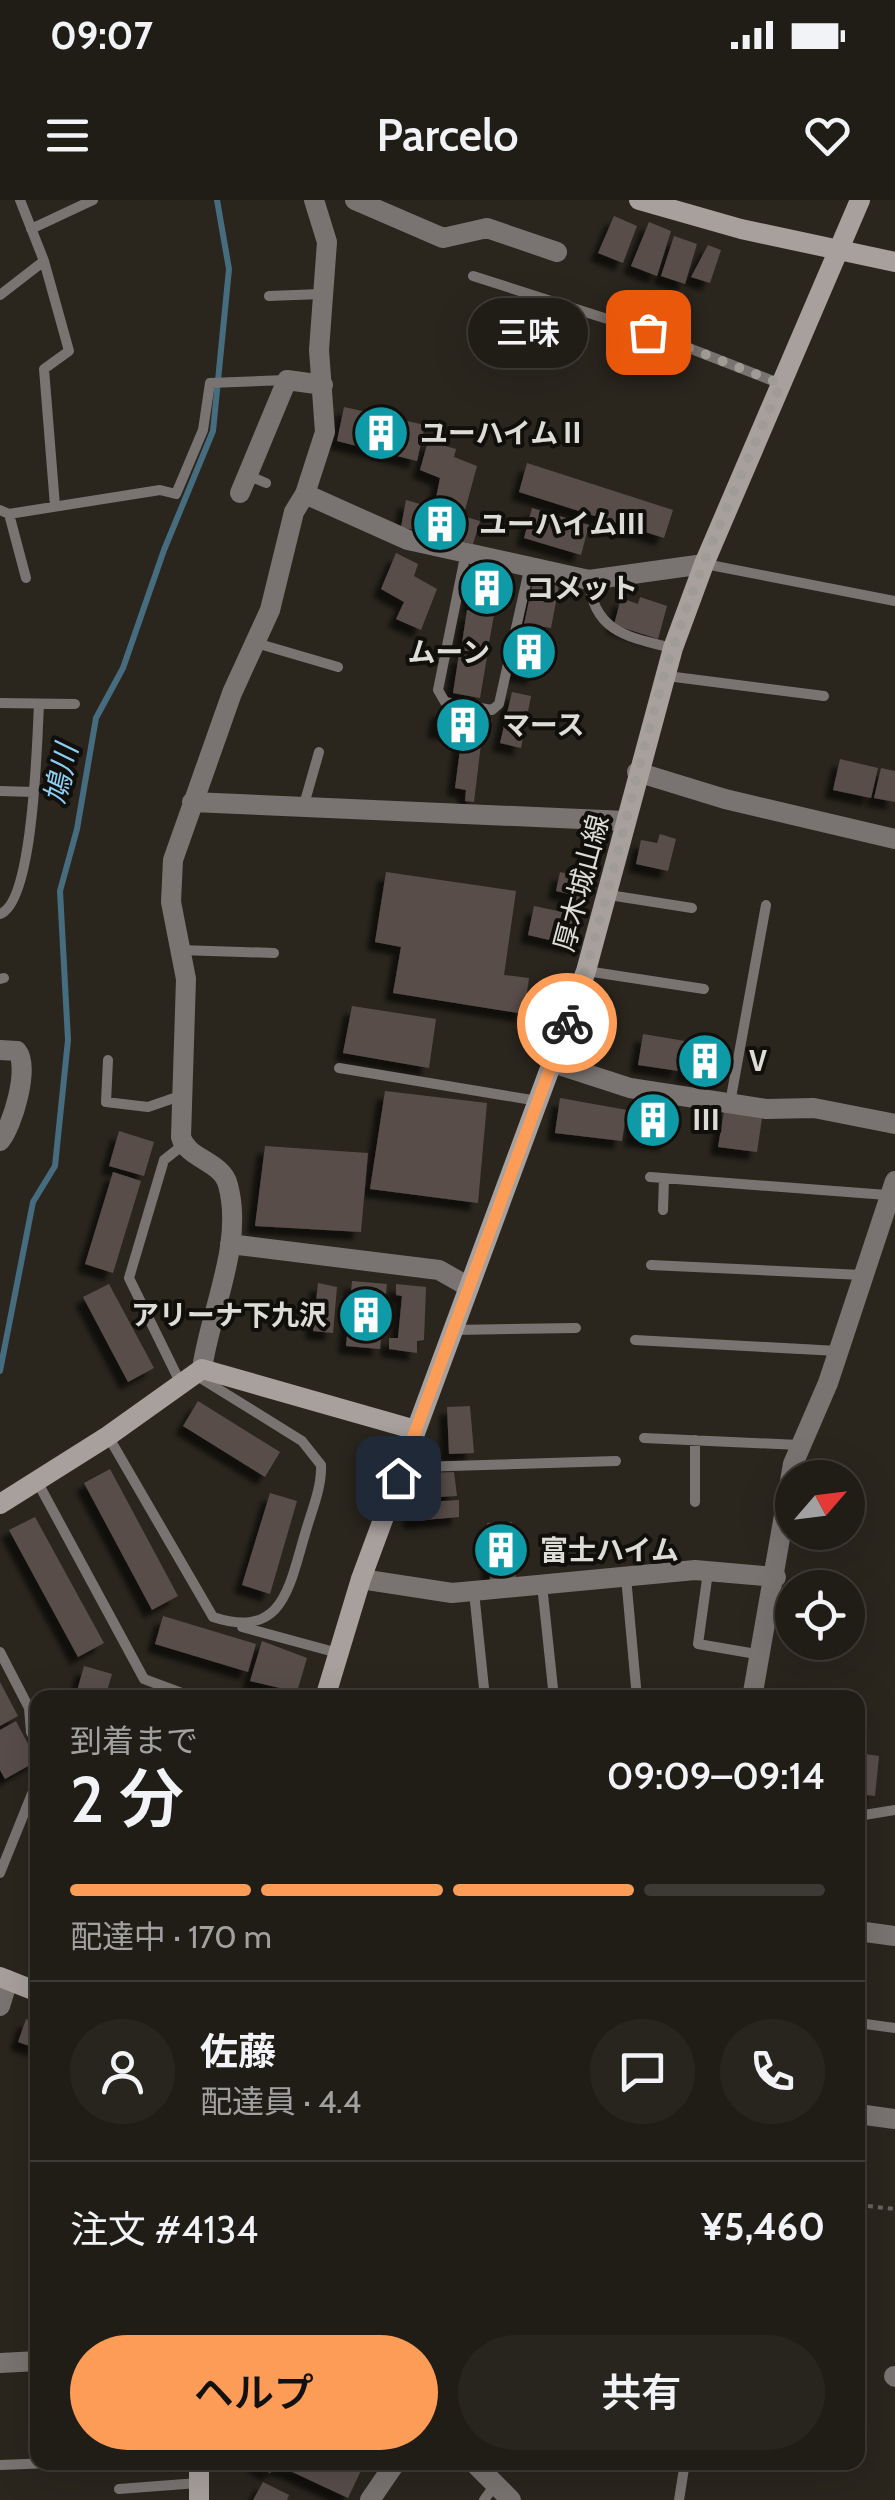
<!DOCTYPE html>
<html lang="ja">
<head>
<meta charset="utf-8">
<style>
  :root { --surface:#201c16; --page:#28251f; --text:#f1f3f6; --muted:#a2a1a1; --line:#3d3a35; --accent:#fd9c56 }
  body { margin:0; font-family:Cabin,"Noto Sans JP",sans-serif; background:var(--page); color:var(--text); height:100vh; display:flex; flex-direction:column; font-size:38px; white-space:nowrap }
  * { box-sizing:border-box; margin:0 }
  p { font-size:32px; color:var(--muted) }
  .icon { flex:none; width:55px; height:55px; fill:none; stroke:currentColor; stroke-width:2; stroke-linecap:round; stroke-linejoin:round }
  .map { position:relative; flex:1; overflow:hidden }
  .details { position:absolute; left:30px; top:1490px; width:835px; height:780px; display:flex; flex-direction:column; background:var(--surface); border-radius:20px; box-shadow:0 10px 40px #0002,0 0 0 2px var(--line) }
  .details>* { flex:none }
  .needle { width:65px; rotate:62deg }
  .fabs { position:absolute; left:775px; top:1260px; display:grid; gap:20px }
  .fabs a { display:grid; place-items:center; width:90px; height:90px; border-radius:50%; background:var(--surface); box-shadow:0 10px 40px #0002,0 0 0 2px var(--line); font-size:50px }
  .pin { position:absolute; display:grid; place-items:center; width:85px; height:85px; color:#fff; margin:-42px; border-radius:20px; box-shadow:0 5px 15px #0006 }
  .courier { position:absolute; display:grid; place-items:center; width:100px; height:100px; margin:-50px; border:8px solid #fd9c56; border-radius:50%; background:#fff; color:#222; box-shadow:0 2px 12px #0007 }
  .bubble { position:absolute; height:70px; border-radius:35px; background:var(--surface); box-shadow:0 10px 40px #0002,0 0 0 2px var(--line); font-size:32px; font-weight:600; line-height:70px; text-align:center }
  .headline em { font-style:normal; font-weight:600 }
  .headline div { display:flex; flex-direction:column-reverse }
  .headline { display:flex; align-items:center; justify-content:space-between; height:170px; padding:0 40px }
  h1 { font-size:65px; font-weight:600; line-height:75px }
  .bar { display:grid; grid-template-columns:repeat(4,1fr); gap:15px 10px; align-content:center; height:120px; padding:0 40px }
  .bar i { height:12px; border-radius:8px; background:var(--line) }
  .bar .current { background:var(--accent) }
  .bar p { grid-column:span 4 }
  .line { display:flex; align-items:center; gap:25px; padding:0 40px; border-top:2px solid var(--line) }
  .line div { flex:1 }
  .round { display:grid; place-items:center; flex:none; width:105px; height:105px; border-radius:52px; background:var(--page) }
  .primary-button { display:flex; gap:20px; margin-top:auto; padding:20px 40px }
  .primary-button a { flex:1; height:115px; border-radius:60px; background:var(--accent); color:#111; font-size:40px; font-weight:600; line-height:115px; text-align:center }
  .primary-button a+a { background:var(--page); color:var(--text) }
  .status { display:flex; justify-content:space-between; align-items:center; height:70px; padding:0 50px; background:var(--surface); direction:ltr }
  .status svg { height:28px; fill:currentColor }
  header { display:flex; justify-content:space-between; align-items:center; height:130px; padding:0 40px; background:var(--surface); font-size:45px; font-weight:600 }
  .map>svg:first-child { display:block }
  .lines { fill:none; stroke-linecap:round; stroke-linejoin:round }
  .stream { stroke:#466c80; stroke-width:6 }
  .building { fill:#584d4a; filter:url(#shadow) }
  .path { stroke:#67635c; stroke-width:4; stroke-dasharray:5 5; stroke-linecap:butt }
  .lane { stroke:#797472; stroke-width:10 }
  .street { stroke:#797472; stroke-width:20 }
  .secondary { stroke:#a8a09d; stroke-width:20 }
  .done { stroke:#9f9c96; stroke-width:10; stroke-dasharray:0 18 }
  .route { stroke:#fd9c56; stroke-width:12 }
  .labels { text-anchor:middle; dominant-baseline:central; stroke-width:8; stroke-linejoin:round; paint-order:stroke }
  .poi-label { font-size:28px; font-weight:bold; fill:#dedcd6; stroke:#110f0c; text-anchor:start }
  .street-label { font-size:28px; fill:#dedcd6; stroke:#110f0c }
  .water-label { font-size:30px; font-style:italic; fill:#8ccef2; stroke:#110f0c }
</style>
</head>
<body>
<div class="status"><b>09:07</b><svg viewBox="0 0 49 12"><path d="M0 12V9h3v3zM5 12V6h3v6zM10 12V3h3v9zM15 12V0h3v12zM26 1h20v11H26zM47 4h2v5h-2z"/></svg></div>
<header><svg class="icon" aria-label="menu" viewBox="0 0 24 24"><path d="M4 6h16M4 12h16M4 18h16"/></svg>Parcelo<svg class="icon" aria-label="heart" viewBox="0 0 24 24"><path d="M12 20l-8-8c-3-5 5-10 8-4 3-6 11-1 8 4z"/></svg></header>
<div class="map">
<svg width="895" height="2300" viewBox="0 0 895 2300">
  <defs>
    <filter id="shadow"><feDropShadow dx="-8" dy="8" stdDeviation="2.5" flood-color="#0009"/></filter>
  </defs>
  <rect width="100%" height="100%" fill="#2a261e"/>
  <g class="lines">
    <path class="stream" d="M0,1171L33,1002L55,966L68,840L60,691L77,629L96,518L123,468L164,350L213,231L229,69L217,0"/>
  </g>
  <path class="building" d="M614,16L637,26L623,63L598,53Z
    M649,22L671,31L657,76L631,66Z
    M674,36L697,44L685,84L661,76Z
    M708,45L721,50L710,83L691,77Z
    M344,207L425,225L417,261L337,241Z
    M428,241L456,249L454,257L477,266L465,310L435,303L440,278L420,270Z
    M527,263L673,310L664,338L519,292Z
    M406,300L480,321L473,344L401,327Z
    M532,308L589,325L581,355L524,338Z
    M396,353L418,364L414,376L437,389L421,430L396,419L404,402L381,389Z
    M478,364L505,370L496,412L469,406Z
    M533,382L559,386L551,428L524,424Z
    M640,397L667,406L658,439L614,425L621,398L638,404Z
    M467,410L494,415L487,454L461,450Z
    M524,427L544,431L535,477L514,473Z
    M459,454L487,457L480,498L453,493Z
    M512,492L531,496L521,548L500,543Z
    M439,509L492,519L488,539L435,530Z
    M461,542L481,544L474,602L465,601L466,590L455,588Z
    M840,559L878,568L871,598L833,590Z
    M881,568L895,571V602L874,598Z
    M660,634L676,639L668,671L636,664L641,640L657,643Z
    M386,672L516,691L504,775L529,778L524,814L393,793L401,747L375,742Z
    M560,672L594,680L588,705L567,701L569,694L556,691Z
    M534,706L582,716L575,746L528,735Z
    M352,806L436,819L429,868L343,853Z
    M643,834L685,841L679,871L638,865Z
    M688,841L728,848L723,881L683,874Z
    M385,891L487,903L478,1003L370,989Z
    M638,897L673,903L667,943L632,938Z
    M560,898L627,910L622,941L555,933Z
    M724,911L762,918L757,952L718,947Z
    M119,931L154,942L144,976L109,966Z
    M265,946L368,953L361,1032L255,1026Z
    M113,972L141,981L113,1073L85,1064Z
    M352,1081L387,1084L380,1149L346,1146Z
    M318,1083L337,1087L333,1133L313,1131Z
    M109,1084L154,1168L128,1182L83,1097Z
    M396,1084L426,1087L424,1140L417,1141V1153L389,1149V1138H398L402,1096L396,1095Z
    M198,1201L280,1252L265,1277L183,1226Z
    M470,1206L474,1253L449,1254L447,1207Z
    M110,1269L178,1396L152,1410L84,1283Z
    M454,1272L457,1296L420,1298L419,1279L428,1278V1273Z
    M270,1293L297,1301L270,1394L242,1385Z
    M459,1300V1317L412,1321L409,1303Z
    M35,1317L104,1443L78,1457L9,1330Z
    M512,1322L516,1378L490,1380L487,1323Z
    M163,1416L256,1444L248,1472L155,1444Z
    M262,1441L307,1458L297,1492L250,1481Z
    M84,1466L112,1474L105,1498H75Z
    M0,1482L18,1516L0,1526Z
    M16,1521L37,1561L5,1579L0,1570V1530Z
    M858,1553L879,1556L875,1596L858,1594Z
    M26,1819L38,1823V1849L18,1842Z
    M251,2262H365L348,2298L288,2270L275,2267L270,2273Z
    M263,2282L289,2295L287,2300H253Z"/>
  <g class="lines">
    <path class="path" d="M858,2005L895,2009"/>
    <path class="lane" d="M31,29L93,0
      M44,61L69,151L44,169L55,306
      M473,76L648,132L781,184
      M0,95L44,61L20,0
      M269,96L321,94
      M247,275L266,283
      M0,310L9,314L160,290L176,294L203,230L210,183L286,180
      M9,314L26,378
      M466,352L438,490L445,502L492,510L499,504L529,370
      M705,364L895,401
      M589,380C593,431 627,437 672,448
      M256,443L338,467
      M667,476L824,496
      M0,503L75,504
      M0,591L34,592
      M303,608L319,552
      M609,695L692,708
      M0,714C34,702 37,540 39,504
      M180,750L274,753
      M586,771L704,789
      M0,779L4,778
      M108,860L106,902L148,907L180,896
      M339,868L538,901
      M730,903L766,705
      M650,977L887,995
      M663,1010L664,978
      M651,1065L862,1075
      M454,1130L576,1128
      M635,1140L838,1151
      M180,1182L129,1078L164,960L183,945
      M108,1236L213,1417C283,1440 289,1387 305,1334C311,1312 322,1288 321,1265L302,1241L194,1174
      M644,1238L799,1245
      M403,1263L416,1267L616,1261
      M38,1283L144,1479L195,1498
      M695,1302V1240
      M708,1372L698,1444L762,1455
      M626,1377L637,1498
      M542,1385L554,1498
      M474,1392L485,1498
      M242,1427L338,1453
      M0,1452L29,1508L31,1532L38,1546
      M858,1616L895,1610
      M0,1673L38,1579
      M858,1823L895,1828
      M0,2265L51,2263
      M119,2289L198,2283
      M484,2300L495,2285
      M679,2300L685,2262"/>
    <path class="street" d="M355,0L443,38L487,28L557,52
      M240,293L287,180L323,185
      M305,294L408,340L589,380L704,364
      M637,572L725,599L895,639
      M192,602L626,621
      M0,850L17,851C30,867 13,925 0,941
      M553,863L630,888L766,909L814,908L895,924
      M230,1044L439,1070L469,1087
      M202,1169C210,1111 244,1044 228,985C222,961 187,959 181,937L186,779L171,702L173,660L232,493L270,410L294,312L305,294L325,232L319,150L327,42L314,0
      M361,1379L452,1393L695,1370L776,1377
      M752,1498L793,1264L828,1183L895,981
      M858,1731L895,1736
      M0,1806L8,1780
      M858,1914L895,1919
      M0,2163L38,2161
      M894,2176L895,2177
      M473,2262L511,2300
      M370,2300L396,2262"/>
    <path class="secondary" d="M639,0L741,29L895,62
      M0,1304L108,1236L202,1169L416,1230
      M325,1498L361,1379L586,771L673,448L704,364L860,0
      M0,1777L38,1792
      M199,2262V2300"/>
  </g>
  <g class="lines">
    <path class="done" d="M567,823C609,709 630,591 664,476C694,376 739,280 781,184L648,132"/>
    <path class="route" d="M398,1278L567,823"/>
  </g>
  <defs>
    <g id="building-disc" transform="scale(2.875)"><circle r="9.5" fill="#0f9aa8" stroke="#110f0c"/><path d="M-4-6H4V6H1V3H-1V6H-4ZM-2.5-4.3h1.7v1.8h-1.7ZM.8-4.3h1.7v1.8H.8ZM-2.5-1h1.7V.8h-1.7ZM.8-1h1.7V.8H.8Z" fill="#fff"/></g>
  </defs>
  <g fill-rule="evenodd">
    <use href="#building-disc" x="381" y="233"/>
    <use href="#building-disc" x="440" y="324"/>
    <use href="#building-disc" x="487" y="388"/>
    <use href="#building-disc" x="529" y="452"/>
    <use href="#building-disc" x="463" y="525"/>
    <use href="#building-disc" x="705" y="861"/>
    <use href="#building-disc" x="653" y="920"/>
    <use href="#building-disc" x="366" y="1115"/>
    <use href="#building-disc" x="501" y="1350"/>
  </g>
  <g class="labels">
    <g class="poi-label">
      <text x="420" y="233">ユーハイムⅡ</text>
      <text x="479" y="324">ユーハイムⅢ</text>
      <text x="526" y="388">コメット</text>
      <text x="490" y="452" text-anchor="end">ムーン</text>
      <text x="502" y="525">マース</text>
      <text x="744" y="861">Ⅴ</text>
      <text x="692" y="920">Ⅲ</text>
      <text x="327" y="1115" text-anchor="end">アリーナ下九沢</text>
      <text x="540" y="1350">富士ハイム</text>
    </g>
    <g class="street-label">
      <text transform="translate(581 683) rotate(-75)">厚木城山線</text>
    </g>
    <g class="water-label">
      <text transform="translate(61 574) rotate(-78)">鳩川</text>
    </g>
  </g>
</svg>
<div class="fabs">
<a><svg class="needle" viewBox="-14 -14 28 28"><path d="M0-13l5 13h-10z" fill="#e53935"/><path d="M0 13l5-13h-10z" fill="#a2a1a1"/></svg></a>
<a><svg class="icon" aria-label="locate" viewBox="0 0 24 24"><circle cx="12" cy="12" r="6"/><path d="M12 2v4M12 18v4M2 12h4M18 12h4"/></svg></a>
</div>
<div class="pin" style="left:648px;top:132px;background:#ea580c"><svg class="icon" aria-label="bag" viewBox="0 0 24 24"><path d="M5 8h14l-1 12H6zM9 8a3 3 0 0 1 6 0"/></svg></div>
<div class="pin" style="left:398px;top:1278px;background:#1f2937"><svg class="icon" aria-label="home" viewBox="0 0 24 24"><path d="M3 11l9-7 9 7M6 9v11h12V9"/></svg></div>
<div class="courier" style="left:567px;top:823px"><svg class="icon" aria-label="bike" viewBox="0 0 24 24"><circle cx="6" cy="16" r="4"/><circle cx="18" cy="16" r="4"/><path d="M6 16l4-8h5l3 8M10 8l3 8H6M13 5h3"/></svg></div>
<div class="bubble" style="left:468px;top:98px;width:120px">三味</div>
<section class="details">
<div class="headline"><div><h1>2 分</h1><p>到着まで</p></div><em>09:09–09:14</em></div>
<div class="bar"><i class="current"></i><i class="current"></i><i class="current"></i><i></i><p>配達中 · 170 m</p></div>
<div class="line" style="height:180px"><a class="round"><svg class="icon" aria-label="person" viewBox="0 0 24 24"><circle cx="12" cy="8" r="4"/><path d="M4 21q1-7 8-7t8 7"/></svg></a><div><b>佐藤</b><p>配達員 · 4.4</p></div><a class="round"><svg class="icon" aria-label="chat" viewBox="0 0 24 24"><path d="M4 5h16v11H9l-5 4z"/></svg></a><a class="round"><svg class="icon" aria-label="phone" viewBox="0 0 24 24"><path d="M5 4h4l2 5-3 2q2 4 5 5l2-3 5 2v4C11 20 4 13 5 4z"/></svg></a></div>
<div class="line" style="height:130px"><div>注文 #4134</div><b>¥5,460</b></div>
<div class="primary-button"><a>ヘルプ</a><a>共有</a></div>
</section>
</div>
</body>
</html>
